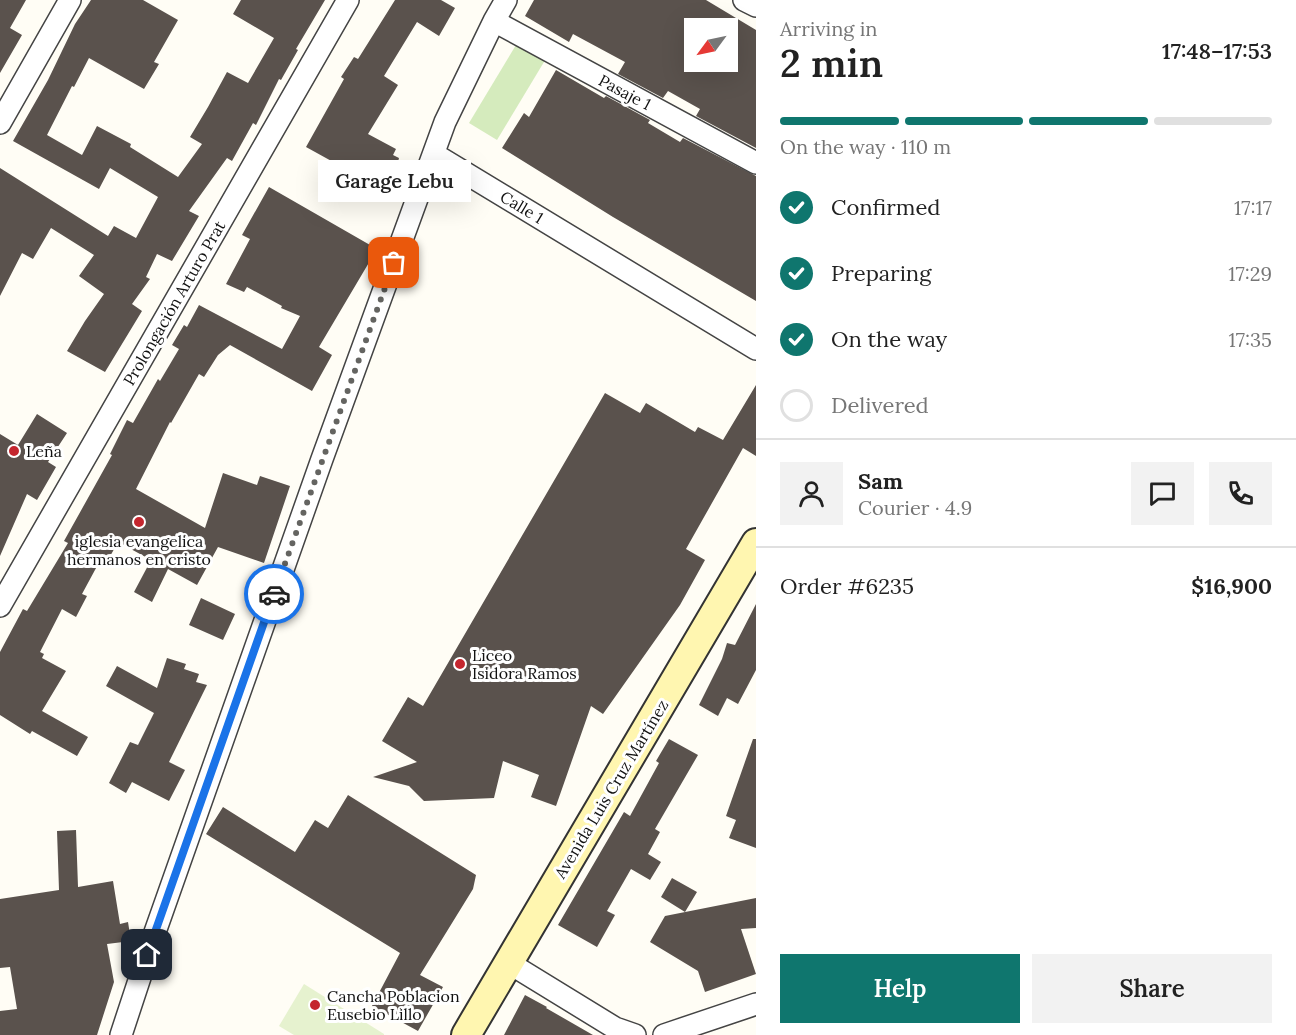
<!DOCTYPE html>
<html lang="en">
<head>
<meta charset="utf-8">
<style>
  :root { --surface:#fff; --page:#f2f2f2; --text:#222; --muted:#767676; --line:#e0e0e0; --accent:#0f766e }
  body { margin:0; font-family:Lora,serif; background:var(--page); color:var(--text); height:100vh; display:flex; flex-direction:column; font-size:22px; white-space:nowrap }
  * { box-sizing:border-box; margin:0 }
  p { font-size:20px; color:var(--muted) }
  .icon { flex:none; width:33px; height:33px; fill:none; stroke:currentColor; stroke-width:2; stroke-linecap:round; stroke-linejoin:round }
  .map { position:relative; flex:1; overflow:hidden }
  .drawer { display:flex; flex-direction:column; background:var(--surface); width:540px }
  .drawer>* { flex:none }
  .needle { width:39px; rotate:237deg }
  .buttons { position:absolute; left:684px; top:18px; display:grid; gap:12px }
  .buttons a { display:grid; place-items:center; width:54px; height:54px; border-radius:0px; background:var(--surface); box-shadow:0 6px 24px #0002; font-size:30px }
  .pin { position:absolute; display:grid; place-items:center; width:51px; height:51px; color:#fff; margin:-26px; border-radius:12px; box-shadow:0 3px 9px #0006 }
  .courier { position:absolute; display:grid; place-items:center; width:60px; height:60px; margin:-30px; border:4px solid #1a73e8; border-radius:50%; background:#fff; color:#222; box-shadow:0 2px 8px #0007 }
  .bubble { position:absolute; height:42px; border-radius:0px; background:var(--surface); box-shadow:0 6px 24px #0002; font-size:20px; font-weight:600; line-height:42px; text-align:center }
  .head em { font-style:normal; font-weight:600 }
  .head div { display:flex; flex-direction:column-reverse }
  .head { display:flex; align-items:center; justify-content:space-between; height:102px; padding:0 24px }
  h1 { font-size:39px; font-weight:600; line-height:45px }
  .bar { display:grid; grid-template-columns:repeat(4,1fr); gap:9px 6px; align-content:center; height:72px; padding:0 24px }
  .bar i { height:8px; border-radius:4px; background:var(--line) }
  .bar .active { background:var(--accent) }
  .bar p { grid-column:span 4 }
  .line { display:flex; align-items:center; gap:15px; padding:0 24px; border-top:2px solid var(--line) }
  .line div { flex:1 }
  .round { display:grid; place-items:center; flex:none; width:63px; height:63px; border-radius:0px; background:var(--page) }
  ol { padding:0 24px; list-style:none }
  li { display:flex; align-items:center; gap:18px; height:66px }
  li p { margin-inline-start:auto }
  li .icon { padding:6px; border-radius:50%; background:var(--accent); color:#fff; stroke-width:4 }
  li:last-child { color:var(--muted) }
  li i { width:33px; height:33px; border:3px solid var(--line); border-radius:50% }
  .cta { display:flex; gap:12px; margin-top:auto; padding:12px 24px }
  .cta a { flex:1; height:69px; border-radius:0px; background:var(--accent); color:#fff; font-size:24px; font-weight:600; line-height:69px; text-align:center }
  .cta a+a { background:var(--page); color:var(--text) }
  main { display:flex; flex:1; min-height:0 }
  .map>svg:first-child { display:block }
  .green { fill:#d5ebbd }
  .pitch { fill:#e6f2cf }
  .building { fill:#5a524d; fill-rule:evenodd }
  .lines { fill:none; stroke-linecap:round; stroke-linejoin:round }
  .street-casing { stroke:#444; stroke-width:24 }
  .secondary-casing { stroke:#333; stroke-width:32 }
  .street { stroke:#fff; stroke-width:21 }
  .secondary { stroke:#fff6b0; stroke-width:28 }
  .done { stroke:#646461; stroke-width:6; stroke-dasharray:0 10.8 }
  .route { stroke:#1a73e8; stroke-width:8 }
  .poi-dot { fill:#c4262e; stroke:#fff; stroke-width:2 }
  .labels { text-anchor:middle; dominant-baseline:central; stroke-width:6; stroke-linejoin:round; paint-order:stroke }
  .street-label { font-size:16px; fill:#111; stroke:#fff }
  .poi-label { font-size:16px; fill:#111; stroke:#fff; text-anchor:start }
</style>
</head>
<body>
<main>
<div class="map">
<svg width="756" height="1035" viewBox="0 0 756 1035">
  <rect width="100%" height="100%" fill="#fffdf5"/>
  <path class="green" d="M519,40L547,57L497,140L469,123Z"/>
  <path class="pitch" d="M304,984L384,1034V1035H294L279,1026Z"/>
  <path class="building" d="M0,0H26L10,28L22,35L0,73Z
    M91,0H143L178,20L154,62L159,64L144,89L89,58L74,87L72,86L47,135L82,155L97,126L131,144L130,147L178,177L202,144L190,137L208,107L227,72L248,83L274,38L233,14L241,0H325L296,49L298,50L281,80L279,79L256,125L253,123L232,161L227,158L189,211L199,216L172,261L157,254L146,277L150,279L132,304L142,311L105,372L67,351L85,321L104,294L79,276L94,255L51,228L33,259L22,253L0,296V168L108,236L114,226L136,238L158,197L110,168L99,189L13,141L48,80L75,24Z
    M395,0H441L455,8L439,36L417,22L384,76L398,85L368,134L396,149L393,155L399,158L398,162L408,167L393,195L306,147L344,79L341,77L354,57L358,59Z
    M534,0H706L756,30V148L696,116L700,109L668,91L663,98L618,74L625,62L573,34L569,42L525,16ZM694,28H728V62H694Z
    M556,70L604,98L606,96L650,120L648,123L680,142L683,138L756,176V301L613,217L502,148L524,113L529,117Z
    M269,187L377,249L319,347L332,355L312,391L230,345L218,355L204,377L199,374L171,423L170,422L136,489L205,528L223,473L257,485L260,476L290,486L264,563L218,547L197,585L168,569L152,602L134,592L151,560L118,542L108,560L102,557L82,594L87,596L76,617L62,609L40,652L44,654L42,658L66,671L42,711L88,737L77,756L32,731L30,734L0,715V652L23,609L27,611L68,543L64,541L112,455L110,454L127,420L133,423L158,379L160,381L179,349L172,345L184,325L187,327L199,305L282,349L300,316L281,308L282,306L247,287L244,292L226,284L250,239L242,235Z
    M756,385V456L743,448L686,549L705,560L680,605L603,714L591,706L556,806L531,797L539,775L503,761L494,798L424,801L409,786L373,777L417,762L382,741L408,697L423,706L605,393L640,413L646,403L695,432L698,427L723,440Z
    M37,414L67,433L48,462L56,467L37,500L27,494L0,556V434L18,445Z
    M201,598L235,614L223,640L189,625Z
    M756,604V670L738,704L727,698L718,716L699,705L722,659L727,643L735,645Z
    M167,658L186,664L184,669L199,674L196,682L207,685L169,762L185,770L169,801L132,782L126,793L109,783L130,742L138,745L154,713L106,686L117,666L157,688Z
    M669,739L698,755L655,829L660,832L648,854L661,862L650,880L631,869L607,911L615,915L597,947L558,925L624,812L630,816L659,763L656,761Z
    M753,739H756V848L729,838L736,820L726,816Z
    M348,795L476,875L473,889L420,975L443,987L418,1031L372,1006L400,953L206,834L223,807L295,852L315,820L328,828Z
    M76,830L78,887L113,881L120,924L128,922L131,941L107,944L114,982L97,1035H0V1011L17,1009L10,967L0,968V899L59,890L57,831Z
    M672,878L697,892L685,912L661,897Z
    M756,898V928L741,929L756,974L705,992L698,971L650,942L665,916Z
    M525,995L547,1007L546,1008L593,1035H504Z"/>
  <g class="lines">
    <g class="street-casing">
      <path id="street" d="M744,0L756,6
        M494,21L756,163
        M0,123L70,0
        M434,154L756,349
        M0,606L348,0
        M509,963L615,1028L635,1035
        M121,1035L154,935L322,459L445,122L494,21L506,0
        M664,1035L756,1004"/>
    </g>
    <g class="secondary-casing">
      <path id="secondary" d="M466,1035L756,543"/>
    </g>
    <use href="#street" class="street"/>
    <use href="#secondary" class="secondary"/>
  </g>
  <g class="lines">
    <path class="done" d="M274,594L394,263"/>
    <path class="route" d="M147,955L274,594"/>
  </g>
  <g class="poi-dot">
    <circle cx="14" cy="451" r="6"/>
    <circle cx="139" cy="522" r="6"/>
    <circle cx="460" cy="664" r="6"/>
    <circle cx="315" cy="1005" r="6"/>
  </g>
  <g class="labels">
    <g class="street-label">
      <text transform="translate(625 92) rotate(28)">Pasaje 1</text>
      <text transform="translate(522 207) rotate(31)">Calle 1</text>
      <text transform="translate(174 303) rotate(-60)">Prolongación Arturo Prat</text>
      <text transform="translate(611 789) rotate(-59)">Avenida Luis Cruz Martínez</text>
    </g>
    <g class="poi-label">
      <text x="26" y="451">Leña</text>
      <text x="139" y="541" text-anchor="middle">iglesia evangelica<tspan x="139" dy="18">hermanos en cristo</tspan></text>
      <text x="472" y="655">Liceo<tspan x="472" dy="18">Isidora Ramos</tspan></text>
      <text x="327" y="996">Cancha Poblacion<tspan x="327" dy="18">Eusebio Lillo</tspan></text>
    </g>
  </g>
</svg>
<div class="buttons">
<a><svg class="needle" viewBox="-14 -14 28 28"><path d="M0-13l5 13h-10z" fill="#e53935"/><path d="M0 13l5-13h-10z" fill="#767676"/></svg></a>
</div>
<div class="pin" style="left:394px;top:263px;background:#ea580c"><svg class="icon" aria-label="bag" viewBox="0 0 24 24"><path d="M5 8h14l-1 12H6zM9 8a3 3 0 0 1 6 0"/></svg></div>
<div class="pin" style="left:147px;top:955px;background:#1f2937"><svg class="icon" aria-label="home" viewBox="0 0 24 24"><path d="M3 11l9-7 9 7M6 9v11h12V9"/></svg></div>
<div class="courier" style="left:274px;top:594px"><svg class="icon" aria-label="car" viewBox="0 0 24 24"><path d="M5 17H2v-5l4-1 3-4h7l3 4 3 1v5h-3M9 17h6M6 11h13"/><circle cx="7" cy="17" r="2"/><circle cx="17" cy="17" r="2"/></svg></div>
<div class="bubble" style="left:318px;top:160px;width:153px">Garage Lebu</div>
</div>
<section class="drawer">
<div class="head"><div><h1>2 min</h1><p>Arriving in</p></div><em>17:48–17:53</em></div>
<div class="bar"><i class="active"></i><i class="active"></i><i class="active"></i><i></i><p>On the way · 110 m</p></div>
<ol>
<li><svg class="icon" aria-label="check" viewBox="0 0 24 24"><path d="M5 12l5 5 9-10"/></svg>Confirmed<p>17:17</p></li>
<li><svg class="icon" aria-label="check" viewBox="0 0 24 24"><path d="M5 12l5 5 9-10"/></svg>Preparing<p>17:29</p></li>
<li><svg class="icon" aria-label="check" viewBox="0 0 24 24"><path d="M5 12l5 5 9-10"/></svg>On the way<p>17:35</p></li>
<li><i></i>Delivered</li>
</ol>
<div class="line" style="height:108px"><a class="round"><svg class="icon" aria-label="person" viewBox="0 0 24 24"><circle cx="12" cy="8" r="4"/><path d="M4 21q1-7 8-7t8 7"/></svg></a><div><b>Sam</b><p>Courier · 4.9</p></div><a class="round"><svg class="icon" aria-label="chat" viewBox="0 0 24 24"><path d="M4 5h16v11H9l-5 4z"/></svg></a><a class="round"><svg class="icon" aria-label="phone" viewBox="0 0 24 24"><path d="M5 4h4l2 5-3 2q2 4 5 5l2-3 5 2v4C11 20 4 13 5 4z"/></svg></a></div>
<div class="line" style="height:78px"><div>Order #6235</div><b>$16,900</b></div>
<div class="cta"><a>Help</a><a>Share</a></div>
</section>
</main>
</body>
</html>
